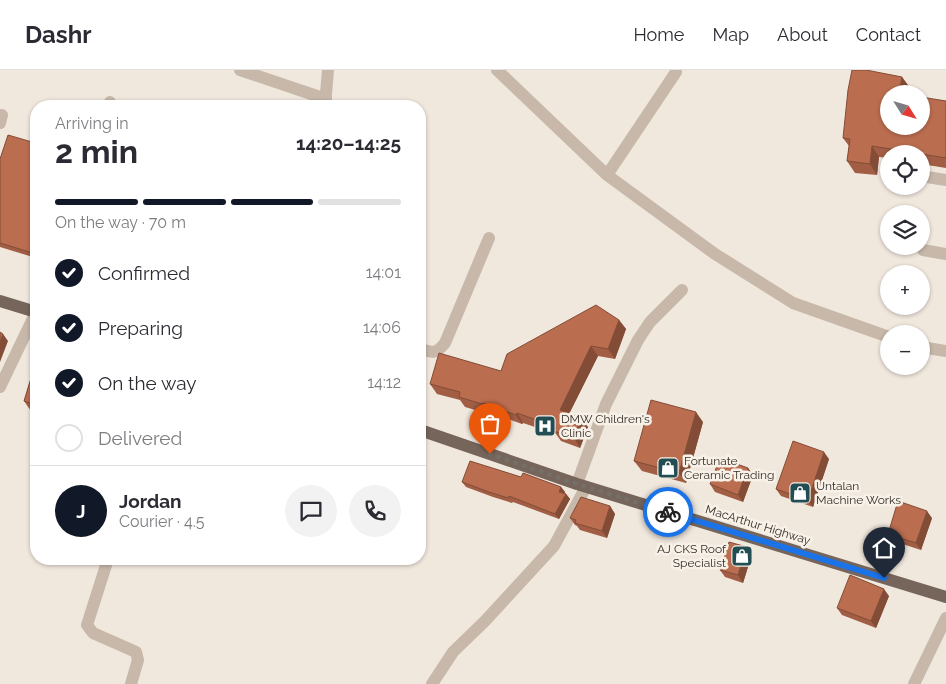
<!DOCTYPE html>
<html lang="en">
<head>
<meta charset="utf-8">
<style>
  :root { --surface:#fff; --page:#f2f2f3; --text:#2b2b33; --muted:#7c7c81; --line:#e1e1e2; --accent:#111827 }
  body { margin:0; font-family:Raleway,sans-serif; background:var(--page); color:var(--text); height:100vh; display:flex; flex-direction:column; font-size:19px; white-space:nowrap }
  * { box-sizing:border-box; margin:0 }
  p { font-size:16px; color:var(--muted) }
  .icon { flex:none; width:28px; height:28px; fill:none; stroke:currentColor; stroke-width:2; stroke-linecap:round; stroke-linejoin:round }
  .map { position:relative; flex:1; overflow:hidden }
  .drawer { position:absolute; left:30px; top:30px; width:396px; height:465px; display:flex; flex-direction:column; background:var(--surface); border-radius:20px; box-shadow:0 1px 4px #0004 }
  .drawer>* { flex:none }
  .needle { width:32px; rotate:127deg }
  .tools { position:absolute; left:880px; top:15px; display:grid; gap:10px }
  .tools a { display:grid; place-items:center; width:50px; height:50px; border-radius:50%; background:var(--surface); box-shadow:0 1px 4px #0004; font-size:25px }
  .pin { position:absolute; display:grid; place-items:center; width:42px; height:42px; color:#fff; margin:-51px -21px; border-radius:50% 50% 50% 0; rotate:-45deg; box-shadow:0 0 5px #0007 }
  .pin .icon { rotate:45deg }
  .courier { position:absolute; display:grid; place-items:center; width:50px; height:50px; margin:-25px; border:4px solid #1a73e8; border-radius:50%; background:#fff; color:#222; box-shadow:0 1px 6px #0007 }
  .head em { font-style:normal; font-weight:700 }
  .head div { display:flex; flex-direction:column-reverse }
  .head { display:flex; align-items:center; justify-content:space-between; height:85px; padding:0 25px }
  h1 { font-size:32px; font-weight:700; line-height:38px }
  .bar { display:grid; grid-template-columns:repeat(4,1fr); gap:8px 5px; align-content:center; height:60px; padding:0 25px }
  .bar i { height:6px; border-radius:4px; background:var(--line) }
  .bar .current { background:var(--accent) }
  .bar p { grid-column:span 4 }
  .line { display:flex; align-items:center; gap:12px; padding:0 25px; border-top:1px solid var(--line) }
  .line div { flex:1 }
  .round { display:grid; place-items:center; flex:none; width:52px; height:52px; border-radius:26px; background:var(--page) }
  ol { padding:0 25px; list-style:none }
  li { display:flex; align-items:center; gap:15px; height:55px }
  li p { margin-inline-start:auto }
  li .icon { padding:5px; border-radius:50%; background:var(--accent); color:#fff; stroke-width:4 }
  li:last-child { color:var(--muted) }
  li i { width:28px; height:28px; border:2px solid var(--line); border-radius:50% }
  header { display:flex; align-items:center; gap:30px; box-sizing:border-box; height:70px; padding:0 25px; background:var(--surface); border-bottom:1px solid var(--line) }
  header strong { font-size:24px }
  nav { display:flex; gap:28px; margin-inline-start:auto; font-size:18px }
  .map>svg:first-child { display:block }
  .lines { fill:none; stroke-linecap:round; stroke-linejoin:round }
  .lane { stroke:#c7b8a9; stroke-width:12 }
  .street { stroke:#c7b8a9; stroke-width:12 }
  .primary { stroke:#75655b; stroke-width:12 }
  .wall { fill:#a15e44 }
  .shaded-wall { fill:#834c37 }
  .building { fill:#bb6d4f; stroke:#834c37 }
  .done { stroke:#766e68; stroke-width:5; stroke-dasharray:0 9 }
  .route { stroke:#1a73e8; stroke-width:6 }
  .labels { text-anchor:middle; dominant-baseline:central; stroke-width:5; stroke-linejoin:round; paint-order:stroke }
  .poi-label { font-size:12px; fill:#352d29; stroke:#f8f1e8; text-anchor:start }
  .street-label { font-size:12px; fill:#352d29; stroke:#f8f1e8 }
</style>
</head>
<body>
<header>
<strong>Dashr</strong>
<nav><a>Home</a><a>Map</a><a>About</a><a>Contact</a></nav>
</header>
<div class="map">
<svg width="946" height="614" viewBox="0 0 946 614">
  <rect width="100%" height="100%" fill="#f0e7dd"/>
  <g class="lines">
    <path class="lane" d="M240,0L326,29
      M108,36L110,32
      M0,53L2,45
      M921,106L946,110
      M923,180L946,184
      M0,317L36,242
      M432,614L453,582L485,551L554,476L586,417"/>
    <path class="street" d="M497,0L607,105L715,184L793,233L889,267
      M325,36L328,0
      M607,105L676,2
      M921,277L946,281
      M420,279C433,283 436,284 445,273L489,168
      M577,414L606,334L638,270L650,252L682,220
      M108,489L87,555L93,563L136,582L138,590L131,614
      M914,614L946,548"/>
    <path class="primary" d="M0,231L36,242
      M420,360L577,414L946,527"/>
  </g>
  <path class="wall" d="M902,7L910,18L889,24L946,31V98L921,94V84H889V88L879,87L877,105L855,103L847,91L849,76L843,68Z
    M36,60V188L0,177V89L32,72Z
    M619,250L626,259L615,289L598,286L569,344L588,357L580,378L561,371L556,364L523,353L522,354L489,342V344L465,337L460,330L437,324L430,314L501,301Z
    M36,292V343L31,341L24,331Z
    M703,352L686,413L642,401L634,391Z
    M829,389L813,437L781,426L776,419Z
    M748,398L753,405L743,432L715,422L710,414Z
    M521,407L561,417L565,422L564,423L566,424L570,429L559,449L513,432L512,433L493,427L466,417L462,412Z
    M610,436L615,444L607,468L580,460L577,456L575,455L570,448Z
    M932,448L921,480L893,471L888,464Z
    M752,484L743,513L725,507L720,500Z
    M889,526L876,558L842,545L837,538Z"/>
  <path class="shaded-wall" d="M902,7L910,18L909,24H899V23Z
    M872,76L879,87L877,105L870,94Z
    M619,250L626,259L615,289L608,279Z
    M3,264L8,271L0,292V272Z
    M591,276L598,286L566,350L560,340Z
    M483,333L489,342V344L482,334Z
    M696,342L703,352L686,413L679,403Z
    M517,343L523,353L522,354L516,345Z
    M581,348L588,357L580,378L574,368Z
    M824,382L829,389L813,437L808,430Z
    M748,398L753,405L743,432L738,425Z
    M561,417L565,422L563,427L559,422Z
    M566,424L570,429L559,449L555,444Z
    M610,436L615,444L607,468L602,461Z
    M927,441L932,448L921,480L916,473Z
    M747,477L752,484L743,513L738,505Z
    M884,519L889,526L876,558L871,551Z"/>
  <path class="building" d="M852,0H866L902,7L899,23L903,24H889V56H921V27L946,31V88L872,76L870,94L847,91L850,69L843,68L848,20Z
    M36,60V184L0,173V89L8,65L32,72Z
    M596,235L619,250L608,279L591,276L560,340L581,348L574,368L554,361L556,357L517,343L516,345L483,333L482,334L459,327L460,322L430,314L439,283L501,301L507,284Z
    M0,262L3,264L0,272Z
    M36,292V335L24,331Z
    M651,330L696,342L679,403L634,391Z
    M793,371L824,382L808,430L776,419Z
    M720,388L748,398L738,425L710,414Z
    M470,391L521,407L523,403L561,417L559,422L566,424L555,444L509,426L508,428L489,422L462,412Z
    M581,427L610,436L602,461L575,453L576,450L570,448Z
    M898,431L927,441L916,473L888,464Z
    M729,472L747,477L738,505L720,500Z
    M850,505L884,519L871,551L837,538Z"/>
  <g class="lines">
    <path class="done" d="M490,384L577,414L668,442"/>
    <path class="route" d="M668,442L884,508"/>
  </g>
  <defs>
    <g id="hospital-square" transform="scale(1.125)"><rect x="-9" y="-9" width="18" height="18" rx="4" fill="#224e53" stroke="#f8f1e8"/><path d="M-5-5h3v3.5h4V-5h3V5h-3V1.5h-4V5h-3Z" fill="#fff"/></g>
    <g id="shop-square" transform="scale(1.125)"><rect x="-9" y="-9" width="18" height="18" rx="4" fill="#224e53" stroke="#f8f1e8"/><path d="M-5-2.5h2.3a2.7 3.5 0 0 1 5.4 0H5L5.5 6h-11ZM-1.5-2.5h3a1.5 2.3 0 0 0-3 0Z" fill="#fff"/></g>
  </defs>
  <g fill-rule="evenodd">
    <use href="#hospital-square" x="545" y="356"/>
    <use href="#shop-square" x="668" y="398"/>
    <use href="#shop-square" x="800" y="423"/>
    <use href="#shop-square" x="742" y="486"/>
  </g>
  <g class="labels">
    <g class="poi-label">
      <text x="561" y="349">DMW Children's<tspan x="561" dy="14">Clinic</tspan></text>
      <text x="684" y="391">Fortunate<tspan x="684" dy="14">Ceramic Trading</tspan></text>
      <text x="816" y="416">Untalan<tspan x="816" dy="14">Machine Works</tspan></text>
      <text x="726" y="479" text-anchor="end">AJ CKS Roof<tspan x="726" dy="14">Specialist</tspan></text>
    </g>
    <g class="street-label">
      <text transform="translate(758 455) rotate(17)">MacArthur Highway</text>
    </g>
  </g>
</svg>
<div class="tools">
<a><svg class="needle" viewBox="-14 -14 28 28"><path d="M0-13l5 13h-10z" fill="#e53935"/><path d="M0 13l5-13h-10z" fill="#7c7c81"/></svg></a>
<a><svg class="icon" aria-label="locate" viewBox="0 0 24 24"><circle cx="12" cy="12" r="6"/><path d="M12 2v4M12 18v4M2 12h4M18 12h4"/></svg></a>
<a><svg class="icon" aria-label="layers" viewBox="0 0 24 24"><path d="M12 4l9 5-9 5-9-5zM3 14l9 5 9-5"/></svg></a>
<a>+</a>
<a>−</a>
</div>
<div class="pin" style="left:490px;top:384px;background:#ea580c"><svg class="icon" aria-label="bag" viewBox="0 0 24 24"><path d="M5 8h14l-1 12H6zM9 8a3 3 0 0 1 6 0"/></svg></div>
<div class="pin" style="left:884px;top:508px;background:#1f2937"><svg class="icon" aria-label="home" viewBox="0 0 24 24"><path d="M3 11l9-7 9 7M6 9v11h12V9"/></svg></div>
<div class="courier" style="left:668px;top:442px"><svg class="icon" aria-label="bike" viewBox="0 0 24 24"><circle cx="6" cy="16" r="4"/><circle cx="18" cy="16" r="4"/><path d="M6 16l4-8h5l3 8M10 8l3 8H6M13 5h3"/></svg></div>
<section class="drawer">
<div class="head"><div><h1>2 min</h1><p>Arriving in</p></div><em>14:20–14:25</em></div>
<div class="bar"><i class="current"></i><i class="current"></i><i class="current"></i><i></i><p>On the way · 70 m</p></div>
<ol>
<li><svg class="icon" aria-label="check" viewBox="0 0 24 24"><path d="M5 12l5 5 9-10"/></svg>Confirmed<p>14:01</p></li>
<li><svg class="icon" aria-label="check" viewBox="0 0 24 24"><path d="M5 12l5 5 9-10"/></svg>Preparing<p>14:06</p></li>
<li><svg class="icon" aria-label="check" viewBox="0 0 24 24"><path d="M5 12l5 5 9-10"/></svg>On the way<p>14:12</p></li>
<li><i></i>Delivered</li>
</ol>
<div class="line" style="height:90px"><b class="round" style="background:var(--accent);color:#fff">J</b><div><b>Jordan</b><p>Courier · 4.5</p></div><a class="round"><svg class="icon" aria-label="chat" viewBox="0 0 24 24"><path d="M4 5h16v11H9l-5 4z"/></svg></a><a class="round"><svg class="icon" aria-label="phone" viewBox="0 0 24 24"><path d="M5 4h4l2 5-3 2q2 4 5 5l2-3 5 2v4C11 20 4 13 5 4z"/></svg></a></div>
</section>
</div>
</body>
</html>
